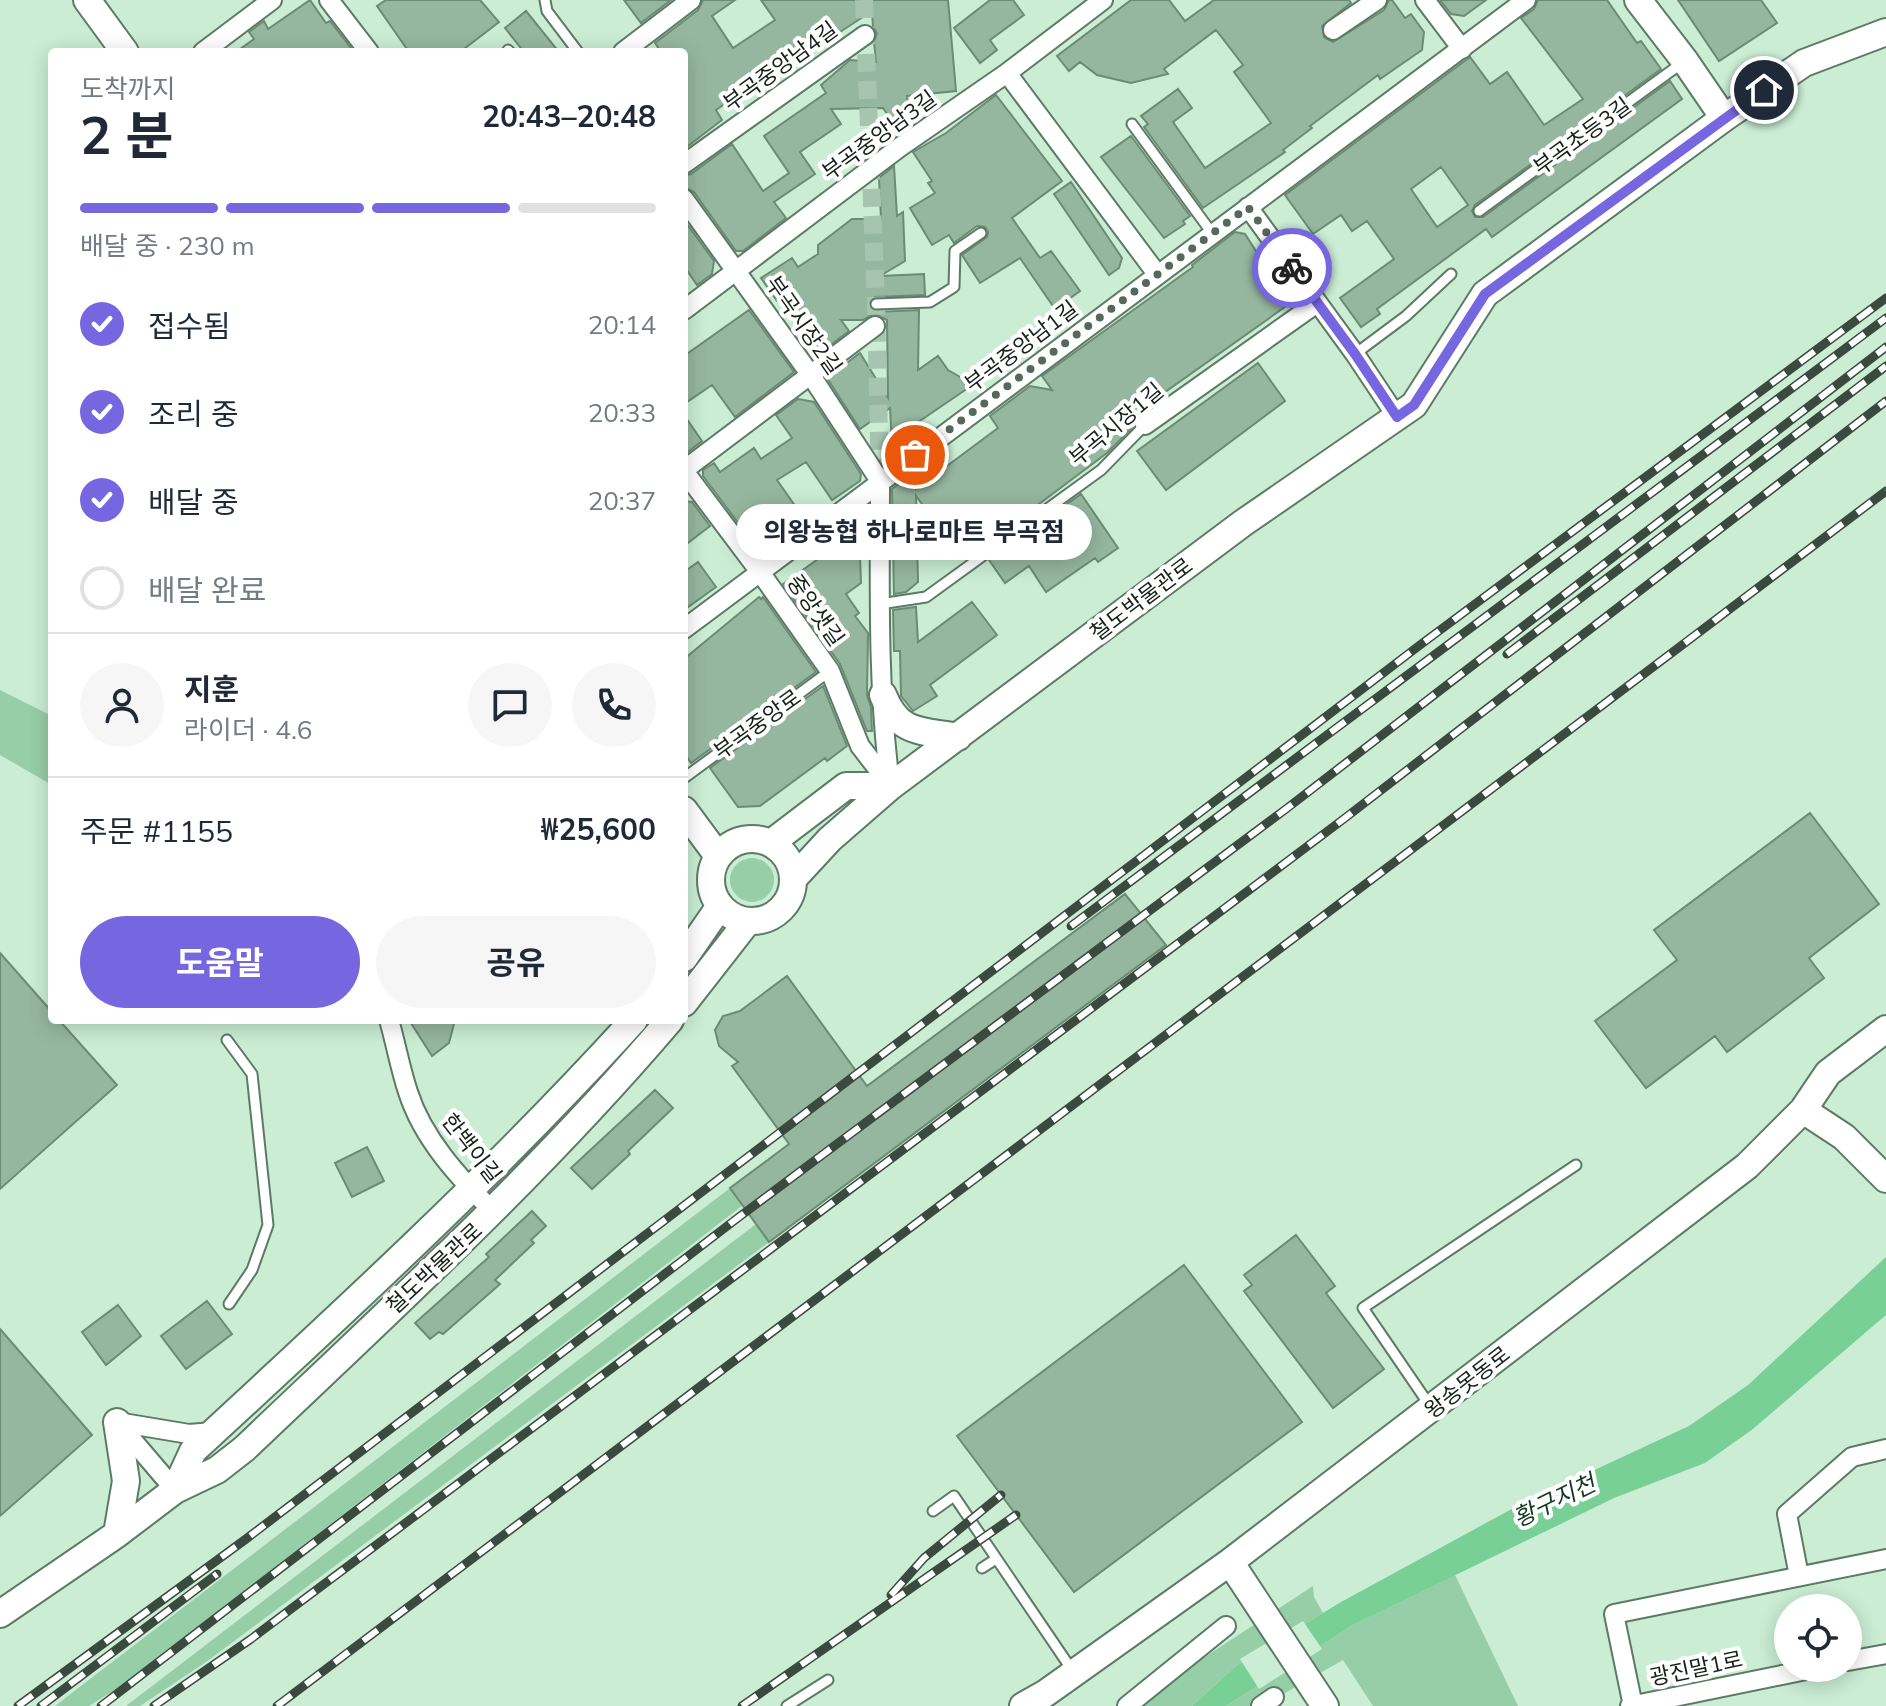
<!DOCTYPE html>
<html lang="ko">
<head>
<meta charset="utf-8">
<style>
  :root { --surface:#fff; --page:#f6f6f7; --text:#1f2937; --muted:#747a83; --line:#e0e1e3; --accent:#7666e0 }
  body { margin:0; font-family:Mulish,"Noto Sans KR",sans-serif; background:var(--page); color:var(--text); height:100vh; display:flex; flex-direction:column; font-size:30px; white-space:nowrap }
  * { box-sizing:border-box; margin:0 }
  p { font-size:26px; color:var(--muted) }
  .icon { flex:none; width:44px; height:44px; fill:none; stroke:currentColor; stroke-width:2; stroke-linecap:round; stroke-linejoin:round }
  .map { position:relative; flex:1; overflow:hidden }
  .panel { position:absolute; left:48px; top:48px; width:640px; height:976px; display:flex; flex-direction:column; background:var(--surface); border-radius:8px; box-shadow:0 4px 20px #0003 }
  .panel>* { flex:none }
  .buttons { position:absolute; left:1774px; top:1594px; display:grid; gap:16px }
  .buttons a { display:grid; place-items:center; width:88px; height:88px; border-radius:50%; background:var(--surface); box-shadow:0 4px 20px #0003; font-size:40px }
  .pin { position:absolute; display:grid; place-items:center; width:68px; height:68px; color:#fff; margin:-34px; border:4px solid #fff; border-radius:50%; box-shadow:0 2px 8px #0007 }
  .courier { position:absolute; display:grid; place-items:center; width:80px; height:80px; margin:-40px; border:6px solid #7666e0; border-radius:50%; background:#fff; color:#222; box-shadow:0 2px 10px #0007 }
  .bubble { position:absolute; height:56px; border-radius:28px; background:var(--surface); box-shadow:0 4px 20px #0003; font-size:26px; font-weight:700; line-height:56px; text-align:center }
  .headline em { font-style:normal; font-weight:700 }
  .headline div { display:flex; flex-direction:column-reverse }
  .headline { display:flex; align-items:center; justify-content:space-between; height:136px; padding:0 32px }
  h1 { font-size:52px; font-weight:700; line-height:60px }
  .bar { display:grid; grid-template-columns:repeat(4,1fr); gap:12px 8px; align-content:center; height:96px; padding:0 32px }
  .bar i { height:10px; border-radius:6px; background:var(--line) }
  .bar .on { background:var(--accent) }
  .bar p { grid-column:span 4 }
  .line { display:flex; align-items:center; gap:20px; padding:0 32px; border-top:2px solid var(--line) }
  .line div { flex:1 }
  .round { display:grid; place-items:center; flex:none; width:84px; height:84px; border-radius:42px; background:var(--page) }
  ol { padding:0 32px; list-style:none }
  li { display:flex; align-items:center; gap:24px; height:88px }
  li p { margin-inline-start:auto }
  li .icon { padding:8px; border-radius:50%; background:var(--accent); color:#fff; stroke-width:4 }
  li:last-child { color:var(--muted) }
  li i { width:44px; height:44px; border:4px solid var(--line); border-radius:50% }
  .button { display:flex; gap:16px; margin-top:auto; padding:16px 32px }
  .button a { flex:1; height:92px; border-radius:48px; background:var(--accent); color:#fff; font-size:32px; font-weight:700; line-height:92px; text-align:center }
  .button a+a { background:var(--page); color:var(--text) }
  .map>svg:first-child { display:block }
  .green { fill:#96cea7 }
  .water { fill:#79d097 }
  .pier { fill:#caedd4 }
  .building { fill:#96b79f; stroke:#6b8b74; stroke-width:2; fill-rule:evenodd }
  .lines { fill:none; stroke-linecap:round; stroke-linejoin:round }
  .street-tunnel { stroke:#a6c4af; stroke-width:18; stroke-dasharray:18 9; stroke-linecap:butt }
  .lane-casing { stroke:#5c7b65; stroke-width:13 }
  .street-casing { stroke:#5c7b65; stroke-width:22 }
  .secondary-casing { stroke:#5c7b65; stroke-width:30 }
  .lane { stroke:#fff; stroke-width:9 }
  .street { stroke:#fff; stroke-width:18 }
  .secondary { stroke:#fff; stroke-width:26 }
  .rail-casing { stroke:#3a4a3e; stroke-width:9 }
  .rail { stroke:#fff; stroke-width:6; stroke-dasharray:18; stroke-linecap:butt }
  .done { stroke:#55695a; stroke-width:8; stroke-dasharray:0 14.4 }
  .route { stroke:#7666e0; stroke-width:10 }
  .labels { text-anchor:middle; dominant-baseline:central; stroke-width:8; stroke-linejoin:round; paint-order:stroke }
  .street-label { font-size:22px; fill:#162219; stroke:#fff }
  .water-label { font-size:24px; font-style:italic; fill:#163b24; stroke:#fff }
</style>
</head>
<body>
<div class="map">
<svg width="1886" height="1706" viewBox="0 0 1886 1706">
  <rect width="100%" height="100%" fill="#caedd4"/>
  <path class="green" d="M0,690L52,716V785L0,755Z
    M730 880a22 22 0 1 1 44 0a22 22 0 1 1-44 0Z
    M730,1188L743,1205L121,1686L89,1706H55Z
    M756,1224L769,1242L206,1662L140,1706H126Z
    M1455,1575L1518,1706H1373L1343,1660L1262,1706H1226L1353,1625Z
    M1313,1586L1314,1597L1323,1613L1236,1666L1192,1706H1142L1185,1670Z"/>
  <path class="water" d="M1886,1257V1315L1753,1429L1705,1463L1614,1498L1353,1625L1226,1706H1192L1236,1666L1341,1602L1519,1505L1689,1426L1748,1385Z"/>
  <path class="pier" d="M1303,1621L1322,1649L1259,1689L1240,1659Z"/>
  <path class="building" d="M310,0L326,23L330,21L354,52H236L254,39L249,32L264,21L268,29Z
    M386,0H480L499,22L460,52H409L377,6Z
    M624,0H671L641,23Z
    M703,0H735L712,16L733,48L775,20L761,0H948L956,91L907,96L910,126L900,132L883,108L831,109L841,124L800,152L815,174L774,202L786,218L743,251H736L694,192L684,187V176L691,174L732,144L763,191L789,173L764,136L826,93L821,85L850,60L876,62L874,42L877,33L873,27L872,11L831,38L826,31L778,64L782,70L747,94L744,91L716,110L722,120L684,149V52H661L655,43L698,10Z
    M990,0H1013L1024,15L990,40L997,50L980,63L954,28Z
    M1131,0H1169L1185,21L1214,0H1349L1351,3L1322,26L1324,37L1333,42L1384,10L1389,0H1392L1405,18L1411,14L1424,32L1422,50L1380,79L1378,75L1310,126L1312,128L1283,150L1285,152L1203,208L1144,127L1148,124L1141,116L1178,89L1192,108L1173,122L1205,168L1271,123L1234,72L1243,65L1216,30L1164,69L1168,74L1131,83L1097,75L1080,62L1069,71L1057,56Z
    M1440,0H1486L1464,16L1451,14Z
    M1538,0H1607L1637,43L1641,41L1661,69L1475,205L1472,211L1475,217H1483L1670,81L1682,99L1492,237L1486,229L1377,309L1380,314L1361,327L1340,298L1394,259L1367,221L1352,231L1341,215L1313,234L1285,195L1470,57L1490,84L1507,72L1544,125L1583,99L1521,18L1534,9ZM1441,167L1468,205L1437,227L1411,189Z
    M1678,0H1761L1777,23L1719,61Z
    M526,11L559,52H524L505,28Z
    M996,95L1062,181L1012,218L1040,258L1051,251L1080,291L1055,309L1020,258L980,283L962,255L987,237L988,232L985,227L977,226L954,243L949,235L932,245L910,208L935,193L928,183L932,181L913,152L946,133Z
    M1131,136L1190,216L1183,221L1185,224L1164,238L1101,157Z
    M894,166L897,216L903,212L905,261L880,276L924,274L925,295L875,297L870,300L869,307L876,312L919,310L918,370L938,356L948,370L960,377L968,388L914,425L915,433L904,443L892,444L890,408L860,429L827,378L860,353L888,398L887,320L874,314L863,320H841L849,331L821,352L782,298L777,301L761,278L792,258L798,267L818,254V245L852,219H881L879,178Z
    M1071,182L1122,258L1119,268L1109,275L1054,194Z
    M684,220L714,261L712,274L697,285L684,266Z
    M1235,232L1245,234L1263,262L1266,260L1284,286L1288,283L1299,297L1154,400L1156,402L1128,421L1133,427L1107,453L979,549L968,535L953,546L916,496L918,582L906,592L894,594L892,489L916,471V489L998,428L990,416L1030,386L1052,390L1042,376L1193,267L1192,265Z
    M749,310L794,372L735,417L712,385L684,404V356Z
    M1258,363L1285,401L1166,490L1137,451Z
    M798,399L814,402L861,474L860,481L832,500L806,462L777,480L805,520L760,552L703,476V470L714,463L720,472L754,448L761,459L792,438L776,415Z
    M684,415L702,441L684,455Z
    M1081,494L1118,548L1098,562L1095,558L1046,592L1029,566L1005,583L989,560Z
    M684,501L692,502L710,526L684,546Z
    M859,530L861,583L846,594L859,613L855,616L868,633L867,695L871,707L872,731H867L840,664L783,584Z
    M698,562L716,587L684,610V572Z
    M759,597L761,599L763,597L816,672L691,763L684,753V659Z
    M972,602L997,635L930,685L937,696L913,711L901,696L900,651H894L893,610L916,607L918,642Z
    M823,686L847,746L827,761L825,758L760,806L738,807L710,768Z
    M1810,813L1879,904L1809,958L1824,978L1727,1052L1715,1036L1646,1088L1595,1021L1677,960L1654,930Z
    M1125,894L1166,945L769,1242L730,1188L789,1144L732,1066L738,1062L719,1046L715,1030L723,1016L740,1011L787,976L867,1086Z
    M0,953L52,1012V1020H59L117,1085L0,1189Z
    M409,1020H455L449,1043L432,1056Z
    M655,1090L673,1108L628,1151L630,1154L592,1189L571,1168Z
    M367,1147L384,1181L352,1197L335,1163Z
    M532,1211L546,1226L531,1240L534,1243L495,1280L500,1284L443,1334L439,1332L430,1339L415,1323L489,1257L486,1254Z
    M1296,1235L1335,1286L1326,1293L1384,1369L1333,1408L1244,1291L1252,1285L1244,1275Z
    M1184,1265L1302,1422L1074,1592L957,1436Z
    M207,1301L232,1334L186,1369L161,1336Z
    M118,1305L141,1336L106,1365L82,1332Z
    M0,1329L92,1435L0,1516Z"/>
  <g class="lines">
    <path class="street-tunnel" d="M864,0L876,304L880,481"/>
    <g class="lane-casing">
      <path id="lane" d="M545,0L547,11L578,52
        M508,50L510,52
        M1132,124L1212,233
        M1479,211L1682,63
        M876,304L930,302L954,287L955,251L981,233
        M1355,354L1406,316L1451,274
        M880,604L926,597L1101,470L1145,425
        M684,778L830,671
        M227,1040L252,1074L268,1225L252,1270L229,1304
        M1430,1406L1363,1308L1576,1165
        M933,1511L954,1496L1072,1670
        M982,1568L996,1559
        M787,1706L828,1680"/>
    </g>
    <g class="street-casing">
      <path id="street" d="M329,0L369,52
        M1425,0L1462,49
        M1333,30L1377,0
        M203,52L272,0
        M623,52L691,0
        M1007,73L1157,274
        M684,164L865,35
        M684,199L810,374L880,481
        M1248,207L1355,354L1397,417
        M684,310L900,147L1007,73L1103,0
        M1145,425L1317,303
        M684,470L875,326
        M684,471L760,572L830,671L860,746L891,786
        M880,481C880,582 877,684 890,784
        M684,629L1526,0
        M389,1020C396,1044 400,1068 408,1092C423,1139 459,1178 494,1212
        M117,1422L189,1434L213,1432
        M117,1422L175,1490
        M1799,1576L1787,1514L1852,1457L1886,1449
        M1848,1661L1886,1654
        M1127,1706L1226,1626
        M1261,1706L1274,1697
        M1630,1706L1816,1668
        M1633,1706L1614,1614L1886,1559"/>
    </g>
    <g class="secondary-casing">
      <path id="secondary" d="M87,0L125,52
        M1638,0L1685,61L1724,118
        M883,695C899,735 921,730 958,737
        M684,810L718,856
        M711 880a41 41 0 1 1 82 0a41 41 0 1 1-82 0Z
        M771,843L846,786H891
        M793,879L830,839L891,786L1243,523L1414,405L1485,294L1724,118L1804,63L1886,32
        M684,958L720,906
        M684,1003L748,921
        M1803,1110L1844,1137L1886,1179
        M117,1422L126,1481L117,1534
        M175,1490L193,1451C344,1312 496,1172 634,1020
        M1230,1562L1325,1706
        M0,1614L117,1534L175,1490L217,1470L244,1449C390,1310 539,1174 670,1020
        M1023,1706L1046,1693L1230,1562L1747,1166L1803,1110L1828,1073L1886,1029"/>
    </g>
    <use href="#lane" class="lane"/>
    <use href="#street" class="street"/>
    <use href="#secondary" class="secondary"/>
    <g class="rail-casing">
      <path id="rail" d="M1507,654L1886,366
        M1071,926L1886,318
        M891,1595L924,1558L1001,1495
        M18,1706L246,1539L1420,645L1886,298
        M41,1706L217,1574
        M101,1706L739,1217L1286,809L1886,347
        M154,1706L251,1639L1345,818L1886,401
        M277,1706L1886,491
        M742,1706L1016,1515"/>
    </g>
    <use href="#rail" class="rail"/>
  </g>
  <g class="lines">
    <path class="done" d="M915,455L1248,207L1292,268"/>
    <path class="route" d="M1292,268L1355,354L1397,417L1414,405L1485,294L1764,90"/>
  </g>
  <g class="labels">
    <g class="street-label">
      <text transform="translate(780 66) rotate(-36)">부곡중앙남4길</text>
      <text transform="translate(879 135) rotate(-36)">부곡중앙남3길</text>
      <text transform="translate(1582 136) rotate(-36)">부곡초등3길</text>
      <text transform="translate(804 325) rotate(55)">부곡시장2길</text>
      <text transform="translate(1021 346) rotate(-37)">부곡중앙남1길</text>
      <text transform="translate(1116 424) rotate(-40)">부곡시장1길</text>
      <text transform="translate(1141 599) rotate(-37)">철도박물관로</text>
      <text transform="translate(816 610) rotate(55)">중앙샛길</text>
      <text transform="translate(757 724) rotate(-36)">부곡중앙로</text>
      <text transform="translate(472 1148) rotate(52)">한백이길</text>
      <text transform="translate(434 1268) rotate(-43)">철도박물관로</text>
      <text transform="translate(1467 1382) rotate(-38)">왕송못동로</text>
      <text transform="translate(1696 1668) rotate(-12)">광진말1로</text>
    </g>
    <g class="water-label">
      <text transform="translate(1554 1500) rotate(-26)">황구지천</text>
    </g>
  </g>
</svg>
<div class="buttons">
<a><svg class="icon" aria-label="locate" viewBox="0 0 24 24"><circle cx="12" cy="12" r="6"/><path d="M12 2v4M12 18v4M2 12h4M18 12h4"/></svg></a>
</div>
<div class="pin" style="left:915px;top:455px;background:#ea580c"><svg class="icon" aria-label="bag" viewBox="0 0 24 24"><path d="M5 8h14l-1 12H6zM9 8a3 3 0 0 1 6 0"/></svg></div>
<div class="pin" style="left:1764px;top:90px;background:#1f2937"><svg class="icon" aria-label="home" viewBox="0 0 24 24"><path d="M3 11l9-7 9 7M6 9v11h12V9"/></svg></div>
<div class="courier" style="left:1292px;top:268px"><svg class="icon" aria-label="bike" viewBox="0 0 24 24"><circle cx="6" cy="16" r="4"/><circle cx="18" cy="16" r="4"/><path d="M6 16l4-8h5l3 8M10 8l3 8H6M13 5h3"/></svg></div>
<div class="bubble" style="left:736px;top:504px;width:356px">의왕농협 하나로마트 부곡점</div>
<section class="panel">
<div class="headline"><div><h1>2 분</h1><p>도착까지</p></div><em>20:43–20:48</em></div>
<div class="bar"><i class="on"></i><i class="on"></i><i class="on"></i><i></i><p>배달 중 · 230 m</p></div>
<ol>
<li><svg class="icon" aria-label="check" viewBox="0 0 24 24"><path d="M5 12l5 5 9-10"/></svg>접수됨<p>20:14</p></li>
<li><svg class="icon" aria-label="check" viewBox="0 0 24 24"><path d="M5 12l5 5 9-10"/></svg>조리 중<p>20:33</p></li>
<li><svg class="icon" aria-label="check" viewBox="0 0 24 24"><path d="M5 12l5 5 9-10"/></svg>배달 중<p>20:37</p></li>
<li><i></i>배달 완료</li>
</ol>
<div class="line" style="height:144px"><a class="round"><svg class="icon" aria-label="person" viewBox="0 0 24 24"><circle cx="12" cy="8" r="4"/><path d="M4 21q1-7 8-7t8 7"/></svg></a><div><b>지훈</b><p>라이더 · 4.6</p></div><a class="round"><svg class="icon" aria-label="chat" viewBox="0 0 24 24"><path d="M4 5h16v11H9l-5 4z"/></svg></a><a class="round"><svg class="icon" aria-label="phone" viewBox="0 0 24 24"><path d="M5 4h4l2 5-3 2q2 4 5 5l2-3 5 2v4C11 20 4 13 5 4z"/></svg></a></div>
<div class="line" style="height:104px"><div>주문 #1155</div><b>₩25,600</b></div>
<div class="button"><a>도움말</a><a>공유</a></div>
</section>
</div>
</body>
</html>
